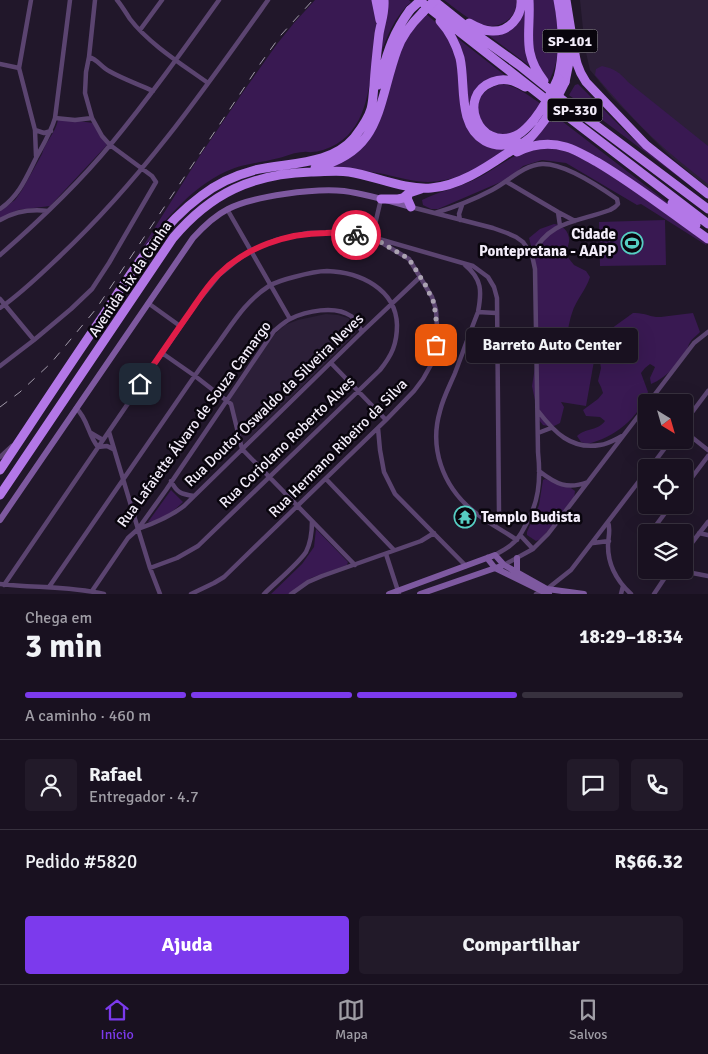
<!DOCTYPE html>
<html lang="pt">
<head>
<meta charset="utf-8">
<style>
  :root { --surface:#191120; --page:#221a29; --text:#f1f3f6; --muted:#9f9da5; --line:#37313e; --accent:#7c3aed }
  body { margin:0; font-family:Signika,sans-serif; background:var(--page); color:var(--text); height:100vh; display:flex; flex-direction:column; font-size:19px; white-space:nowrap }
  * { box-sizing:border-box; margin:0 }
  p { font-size:16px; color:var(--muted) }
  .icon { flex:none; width:28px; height:28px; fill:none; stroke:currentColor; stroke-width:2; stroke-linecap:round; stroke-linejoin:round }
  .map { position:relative; height:594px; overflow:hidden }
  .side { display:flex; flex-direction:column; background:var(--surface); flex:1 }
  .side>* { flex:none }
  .needle { width:32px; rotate:143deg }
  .fabs { position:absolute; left:638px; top:394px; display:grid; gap:10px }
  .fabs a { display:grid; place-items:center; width:55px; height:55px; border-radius:5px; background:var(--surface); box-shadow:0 5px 20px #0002,0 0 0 1px var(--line); font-size:25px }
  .pin { position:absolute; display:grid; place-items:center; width:42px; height:42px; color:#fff; margin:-21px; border-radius:10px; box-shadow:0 2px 8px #0006 }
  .courier { position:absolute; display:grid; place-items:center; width:50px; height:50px; margin:-25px; border:4px solid #e11d48; border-radius:50%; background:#fff; color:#222; box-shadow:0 1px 6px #0007 }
  .bubble { position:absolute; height:35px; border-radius:5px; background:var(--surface); box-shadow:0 5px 20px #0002,0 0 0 1px var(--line); font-size:16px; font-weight:800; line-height:35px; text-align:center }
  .head em { font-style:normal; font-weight:800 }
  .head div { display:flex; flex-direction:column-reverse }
  .head { display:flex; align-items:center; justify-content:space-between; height:85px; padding:0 25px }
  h1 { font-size:32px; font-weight:800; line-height:38px }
  .bar { display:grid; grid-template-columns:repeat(4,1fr); gap:8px 5px; align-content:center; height:60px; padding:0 25px }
  .bar i { height:6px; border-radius:4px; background:var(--line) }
  .bar .on { background:var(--accent) }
  .bar p { grid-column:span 4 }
  .line { display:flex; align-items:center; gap:12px; padding:0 25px; border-top:1px solid var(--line) }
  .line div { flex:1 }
  .round { display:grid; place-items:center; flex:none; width:52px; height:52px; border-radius:5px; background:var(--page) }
  .button { display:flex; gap:10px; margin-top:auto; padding:10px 25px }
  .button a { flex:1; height:58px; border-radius:5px; background:var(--accent); color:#fff; font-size:20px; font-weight:800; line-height:58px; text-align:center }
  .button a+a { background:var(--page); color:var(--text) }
  .menu { display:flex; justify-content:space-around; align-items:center; height:70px; border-top:1px solid var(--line); background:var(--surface); font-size:14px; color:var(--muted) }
  .menu a { display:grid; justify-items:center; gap:2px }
  .menu .on { color:var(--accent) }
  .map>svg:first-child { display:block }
  .built { fill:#2c1f38 }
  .green { fill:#391952 }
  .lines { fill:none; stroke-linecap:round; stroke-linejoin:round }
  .street { stroke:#5b4470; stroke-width:4.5 }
  .secondary { stroke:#7e59a0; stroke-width:6 }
  .highway { stroke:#b377e7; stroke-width:9 }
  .rail { stroke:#a29baa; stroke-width:1; stroke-dasharray:9 9; stroke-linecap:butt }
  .highway-bridge { stroke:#b377e7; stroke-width:9 }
  .done { stroke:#aaa2b1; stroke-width:5; stroke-dasharray:0 9 }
  .route { stroke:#e11d48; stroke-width:6 }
  .labels { text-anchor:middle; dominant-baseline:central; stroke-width:5; stroke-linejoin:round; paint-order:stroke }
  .shield { fill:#09050d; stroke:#ada7b3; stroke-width:1 }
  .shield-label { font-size:14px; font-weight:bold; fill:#f3edfa }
  .poi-label { font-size:15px; font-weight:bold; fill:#f3edfa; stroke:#09050d; text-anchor:end }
  .street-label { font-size:15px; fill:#f3edfa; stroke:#09050d }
</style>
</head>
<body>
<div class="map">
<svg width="708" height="594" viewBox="0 0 708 594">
  <rect width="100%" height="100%" fill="#21172a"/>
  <path class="built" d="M580,0H708V188L672,158L652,138L612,97L590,70L585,48Z
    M326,314L338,315L348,318L355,325L356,330L355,334L244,444L241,441L235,411L232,404L228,400L274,335L285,325L298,320Z"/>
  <path class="green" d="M315,0H375C376,6 377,13 377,19C378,32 375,47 373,60C368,97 364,137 323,150C319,151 315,152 312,152C309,153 307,151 304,152C295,152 287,156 279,158C260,163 246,163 227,171C188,189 163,223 137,256L199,157L243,92L277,44L294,23Z
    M388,0H409L411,2C394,17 387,37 379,58Z
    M444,0H516C517,7 515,13 510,18C488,39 462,13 444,0Z
    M524,0L531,67L484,32H501Z
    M530,0H554C558,28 563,55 549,81L540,71L530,43Z
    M425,13C433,20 441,26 447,35C461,58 462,96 465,123C472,140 490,151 508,149C490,160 467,176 445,180C423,185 405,179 384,174C366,171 348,168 330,166L362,145L399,48Z
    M456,37L507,77C502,77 496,77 491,79C484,81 478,86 474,93C460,120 489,154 517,138C527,133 535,123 542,114L544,116C536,124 529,134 518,140C504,148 485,142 476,130C471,125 469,118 468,112L464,59Z
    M602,66C615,69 619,72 628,82L708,146V184C689,169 670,154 652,137C632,118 613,96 595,75L596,69Z
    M503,84C518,87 528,95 541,104C534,113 527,124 517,130C487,151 454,93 503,84Z
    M578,84L631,137L645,149L708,197V199L569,95L575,85Z
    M554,115L663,199L695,226L577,148L532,142L548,123Z
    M65,119L93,123L107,145L50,206L18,210L0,219V211L15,200L22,190L42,154C45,142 55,134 58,120Z
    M551,147C587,156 618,178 648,200C668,214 688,228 708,242L706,245L641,204L637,205L566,163L542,160L523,166L510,178L438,209H431L423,205L422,200C439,191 459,188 476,179C496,169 513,153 535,149C540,148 546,148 551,147Z
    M665,220L666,265L600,266L599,222Z
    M554,224C563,225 570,232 569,242C568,247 566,250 566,255L574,265L586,271L590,277C586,290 576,300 572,313C568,325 567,338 565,349L587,353L586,349L590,344L633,313C644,312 652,318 661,317C671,316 682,314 693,313L700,332C692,340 688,341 687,354C676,365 666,378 651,384L650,378L655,367L650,364L645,368L641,373L648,392C639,418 614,438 587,444L581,442L577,436C587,427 596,432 605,421L600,417L586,416L583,410L598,399L603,393L601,387L598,381L601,368L600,362L594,361L586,406L561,402L564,407L560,423L554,426H548L543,425L539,420L532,386L535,367L536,265L529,238L540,229Z
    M545,479L571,488L575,491L574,499L541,539L536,541L527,535V532L539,505L543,480Z
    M171,490L183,502C174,511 161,521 148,522Z
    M316,529L348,562L347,565L311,578L289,594H271L302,564L314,547Z"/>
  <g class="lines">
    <path class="street" d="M31,0L19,68L35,130L36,156
      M117,0C122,6 126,13 130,19C149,44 183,65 208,83
      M140,30L162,0
      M89,57C97,59 101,67 109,71C123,79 138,84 153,91
      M0,64L19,68
      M55,118L75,120L92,118
      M35,130L44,133L51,131
      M507,182L558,212L575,221
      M411,207L493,228L507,233L516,237L523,242L532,255
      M0,209C19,196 26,178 36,158C43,145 51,132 55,118L70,0
      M227,209L290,319
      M558,212L560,226
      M435,213C455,207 473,200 492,190C508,182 523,165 542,164C564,163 600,187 617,199L618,204L615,207L610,210C578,222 549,220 532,255L535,269L538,452C541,481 539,503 524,528C521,534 517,540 512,544C507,549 501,551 495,555
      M0,220C14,212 32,209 48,211
      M460,220L459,214L462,205
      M0,255C39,221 78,184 111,144C149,98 184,49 219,0
      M465,265C482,279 482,291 478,312C470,332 463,352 455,373C450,385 443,398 440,411C429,448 443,486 472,510C486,522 502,530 517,540
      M0,299L34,340
      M148,303L180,326
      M0,308C22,293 41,274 60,256C141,180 204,90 268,0
      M478,312L496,313
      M162,353L195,376L231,404L242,449L355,565
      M497,360H538
      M331,363L386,420
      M0,366L34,340L71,309L92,289L109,263L156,182L152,176L110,145L102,136L92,118L85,93L86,72L89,57L95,0
      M649,402L694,343L708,332
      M76,408C88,419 88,435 98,447L107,446L113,449
      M538,411C554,432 571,450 600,445C608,444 616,439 622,436
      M684,423L708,391
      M378,428L380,450L384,472L395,494L466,566
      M684,431L708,450
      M109,432L138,529L150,568L160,594
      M91,433L103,440
      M538,433L551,428
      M0,457L12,446
      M650,468L671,440
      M539,471C556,484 567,490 588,482
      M326,479L394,550
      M171,481C177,493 181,494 194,496
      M684,488L708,456
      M608,522C611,530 608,537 608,546C608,565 617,581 631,594
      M138,529C155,523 170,517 184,506L362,332L420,277
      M651,532L671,505
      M699,533L708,535
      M520,535L533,549
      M593,543L609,541
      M684,553L708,522
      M386,554L399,594
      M504,565L533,549L548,534L646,406
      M677,570L708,576
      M0,584C35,588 70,586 104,594
      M4,585L198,301L219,275L235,262L250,251L276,240L308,233H333L372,237L473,266L488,277L494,287L497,298L499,513L495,525
      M49,587C92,525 135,463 178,400C191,381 205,361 219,342C234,321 247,300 269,286C276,282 286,279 294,277C305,274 316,271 327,271C360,272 396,289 397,325C397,344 392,355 380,370L198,546L177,558L150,568
      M92,591L128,538L138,529L166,490L274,331C279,327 284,322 290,319C306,311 335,305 351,316C356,320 359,326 362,332
      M191,594L214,583L224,577L386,420L414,391L423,379L432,363L436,345L437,327L436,310L432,297L420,277L409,259L372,237L381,199
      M264,594C275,583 298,564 306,552C311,542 312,532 312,521
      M291,594L308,582L322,576L421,541L434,533
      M536,594L547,589L571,570L646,472
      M621,594L623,586
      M654,594L670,570"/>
    <path class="secondary" d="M0,520L193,238C203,227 214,216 228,209C253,196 315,188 344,191C366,194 390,201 411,207
      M487,558L495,568L542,591L549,594
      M517,572V558
      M389,594L495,555L504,565L547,589L584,594
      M420,594L504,565"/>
    <path class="highway" d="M376,0L380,20
      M433,0L477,35L519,65L569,105L708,209
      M529,0C531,33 521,52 544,81
      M566,0L571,31V37
      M424,4L567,116L708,224
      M440,21C450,32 456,44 460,58C466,84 457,125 485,141C496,147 507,146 518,142
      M469,23C476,27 483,31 492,31C509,32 522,17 521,0
      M571,31C576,52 573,63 586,82L646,145L708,194
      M558,78C565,51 563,26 558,0
      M565,82L569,62L570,50
      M378,85C387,55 391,36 410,10
      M525,87C514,80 504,77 492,82C456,96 479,151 515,136C523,133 528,126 533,121
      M517,152C533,144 549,142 566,147C577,150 587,157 597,162C636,185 671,213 708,239
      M315,168C383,151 377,105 397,50C402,35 412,23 423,12
      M409,193L407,198L411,207
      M381,199H398L403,198L409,193L421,189
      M672,203L696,225
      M0,470C34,419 68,367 103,316C131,273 159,227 201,196C216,184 236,175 255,170C288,162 330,166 354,138C360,130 368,120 371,109C373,102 373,94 374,86C375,69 377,51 379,34C381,22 385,12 384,0
      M0,495L173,238C211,193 252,174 311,172C324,172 337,170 349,172C375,176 404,190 431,188C458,186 484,169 506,154C514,149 523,144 531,137C537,131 542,124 547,117"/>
    <path class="rail" d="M0,407L20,392L51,363L96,309L260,64L281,35L313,0"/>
    <path class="highway-bridge" d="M410,10L421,0
      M423,12L435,0
      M547,117L556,100L565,82
      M533,121C544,107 551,94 558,78"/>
  </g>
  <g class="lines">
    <path class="done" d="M356,235L372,237L409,259L426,286L434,303L437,327L436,345"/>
    <path class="route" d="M140,384C157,360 173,336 190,312C199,299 207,286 218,275C246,247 287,233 326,233C336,232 346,234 356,235"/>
  </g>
  <defs>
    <g id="stadium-ring" transform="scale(1.125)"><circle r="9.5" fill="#09050d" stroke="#56cec3" stroke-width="1.5"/><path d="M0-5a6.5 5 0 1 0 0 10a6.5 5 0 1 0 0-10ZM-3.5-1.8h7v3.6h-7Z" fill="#56cec3"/></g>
    <g id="temple-ring" transform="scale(1.125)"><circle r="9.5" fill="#09050d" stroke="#56cec3" stroke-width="1.5"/><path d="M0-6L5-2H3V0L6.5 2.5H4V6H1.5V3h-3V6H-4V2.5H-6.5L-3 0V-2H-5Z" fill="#56cec3"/></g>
  </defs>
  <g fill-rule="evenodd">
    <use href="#stadium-ring" x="632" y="243"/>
    <use href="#temple-ring" x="465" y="517"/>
  </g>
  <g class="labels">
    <g class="shield">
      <rect x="542.5" y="29.5" width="55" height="23" rx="4"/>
      <rect x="547.5" y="98.5" width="55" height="23" rx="4"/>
    </g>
    <g class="shield-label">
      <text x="570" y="41">SP-101</text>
      <text x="575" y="110">SP-330</text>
    </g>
    <g class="poi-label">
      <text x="616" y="234">Cidade<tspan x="616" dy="17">Pontepretana - AAPP</tspan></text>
      <text x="481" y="517" text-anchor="start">Templo Budista</text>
    </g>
    <g class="street-label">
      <text transform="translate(130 279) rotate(-56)">Avenida Lix da Cunha</text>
      <text transform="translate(274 400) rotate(-44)">Rua Doutor Oswaldo da Silveira Neves</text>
      <text transform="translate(194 424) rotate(-54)">Rua Lafaiette Álvaro de Souza Camargo</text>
      <text transform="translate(287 442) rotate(-44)">Rua Coriolano Roberto Alves</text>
      <text transform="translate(338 448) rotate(-45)">Rua Hermano Ribeiro da Silva</text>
    </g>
  </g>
</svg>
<div class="fabs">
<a><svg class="needle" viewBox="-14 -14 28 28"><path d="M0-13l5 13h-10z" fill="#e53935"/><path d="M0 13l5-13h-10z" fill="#9f9da5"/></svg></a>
<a><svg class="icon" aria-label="locate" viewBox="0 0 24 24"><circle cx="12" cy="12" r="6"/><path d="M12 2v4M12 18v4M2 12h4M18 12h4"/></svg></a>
<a><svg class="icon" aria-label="layers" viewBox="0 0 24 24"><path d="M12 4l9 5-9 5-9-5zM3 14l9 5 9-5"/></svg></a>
</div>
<div class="pin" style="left:436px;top:345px;background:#ea580c"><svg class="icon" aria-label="bag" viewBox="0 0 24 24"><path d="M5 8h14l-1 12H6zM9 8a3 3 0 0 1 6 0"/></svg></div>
<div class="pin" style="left:140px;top:384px;background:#1f2937"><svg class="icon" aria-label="home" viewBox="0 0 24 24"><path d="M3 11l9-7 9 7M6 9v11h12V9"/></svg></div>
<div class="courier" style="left:356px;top:235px"><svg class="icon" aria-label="bike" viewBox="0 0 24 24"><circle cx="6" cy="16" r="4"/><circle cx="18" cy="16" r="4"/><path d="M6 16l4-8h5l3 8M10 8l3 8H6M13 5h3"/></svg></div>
<div class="bubble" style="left:466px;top:328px;width:172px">Barreto Auto Center</div>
</div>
<section class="side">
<div class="head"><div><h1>3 min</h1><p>Chega em</p></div><em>18:29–18:34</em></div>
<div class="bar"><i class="on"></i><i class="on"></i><i class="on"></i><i></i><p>A caminho · 460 m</p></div>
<div class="line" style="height:90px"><a class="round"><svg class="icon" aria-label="person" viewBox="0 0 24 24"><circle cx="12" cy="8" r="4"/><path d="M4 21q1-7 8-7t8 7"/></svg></a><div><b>Rafael</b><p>Entregador · 4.7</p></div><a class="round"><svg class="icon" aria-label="chat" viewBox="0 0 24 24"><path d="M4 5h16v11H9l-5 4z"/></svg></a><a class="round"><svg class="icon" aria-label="phone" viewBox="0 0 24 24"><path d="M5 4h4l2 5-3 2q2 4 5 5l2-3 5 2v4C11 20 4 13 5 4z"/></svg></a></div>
<div class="line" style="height:65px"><div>Pedido #5820</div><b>R$66.32</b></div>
<div class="button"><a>Ajuda</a><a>Compartilhar</a></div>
</section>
<nav class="menu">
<a class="on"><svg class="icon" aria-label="home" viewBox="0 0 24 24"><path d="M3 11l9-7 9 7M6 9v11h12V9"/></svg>Início</a>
<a><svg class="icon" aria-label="map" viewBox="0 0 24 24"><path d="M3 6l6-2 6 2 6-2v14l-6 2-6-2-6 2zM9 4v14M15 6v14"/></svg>Mapa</a>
<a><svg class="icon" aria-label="saved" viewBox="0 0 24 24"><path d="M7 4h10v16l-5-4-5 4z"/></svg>Salvos</a>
</nav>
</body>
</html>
